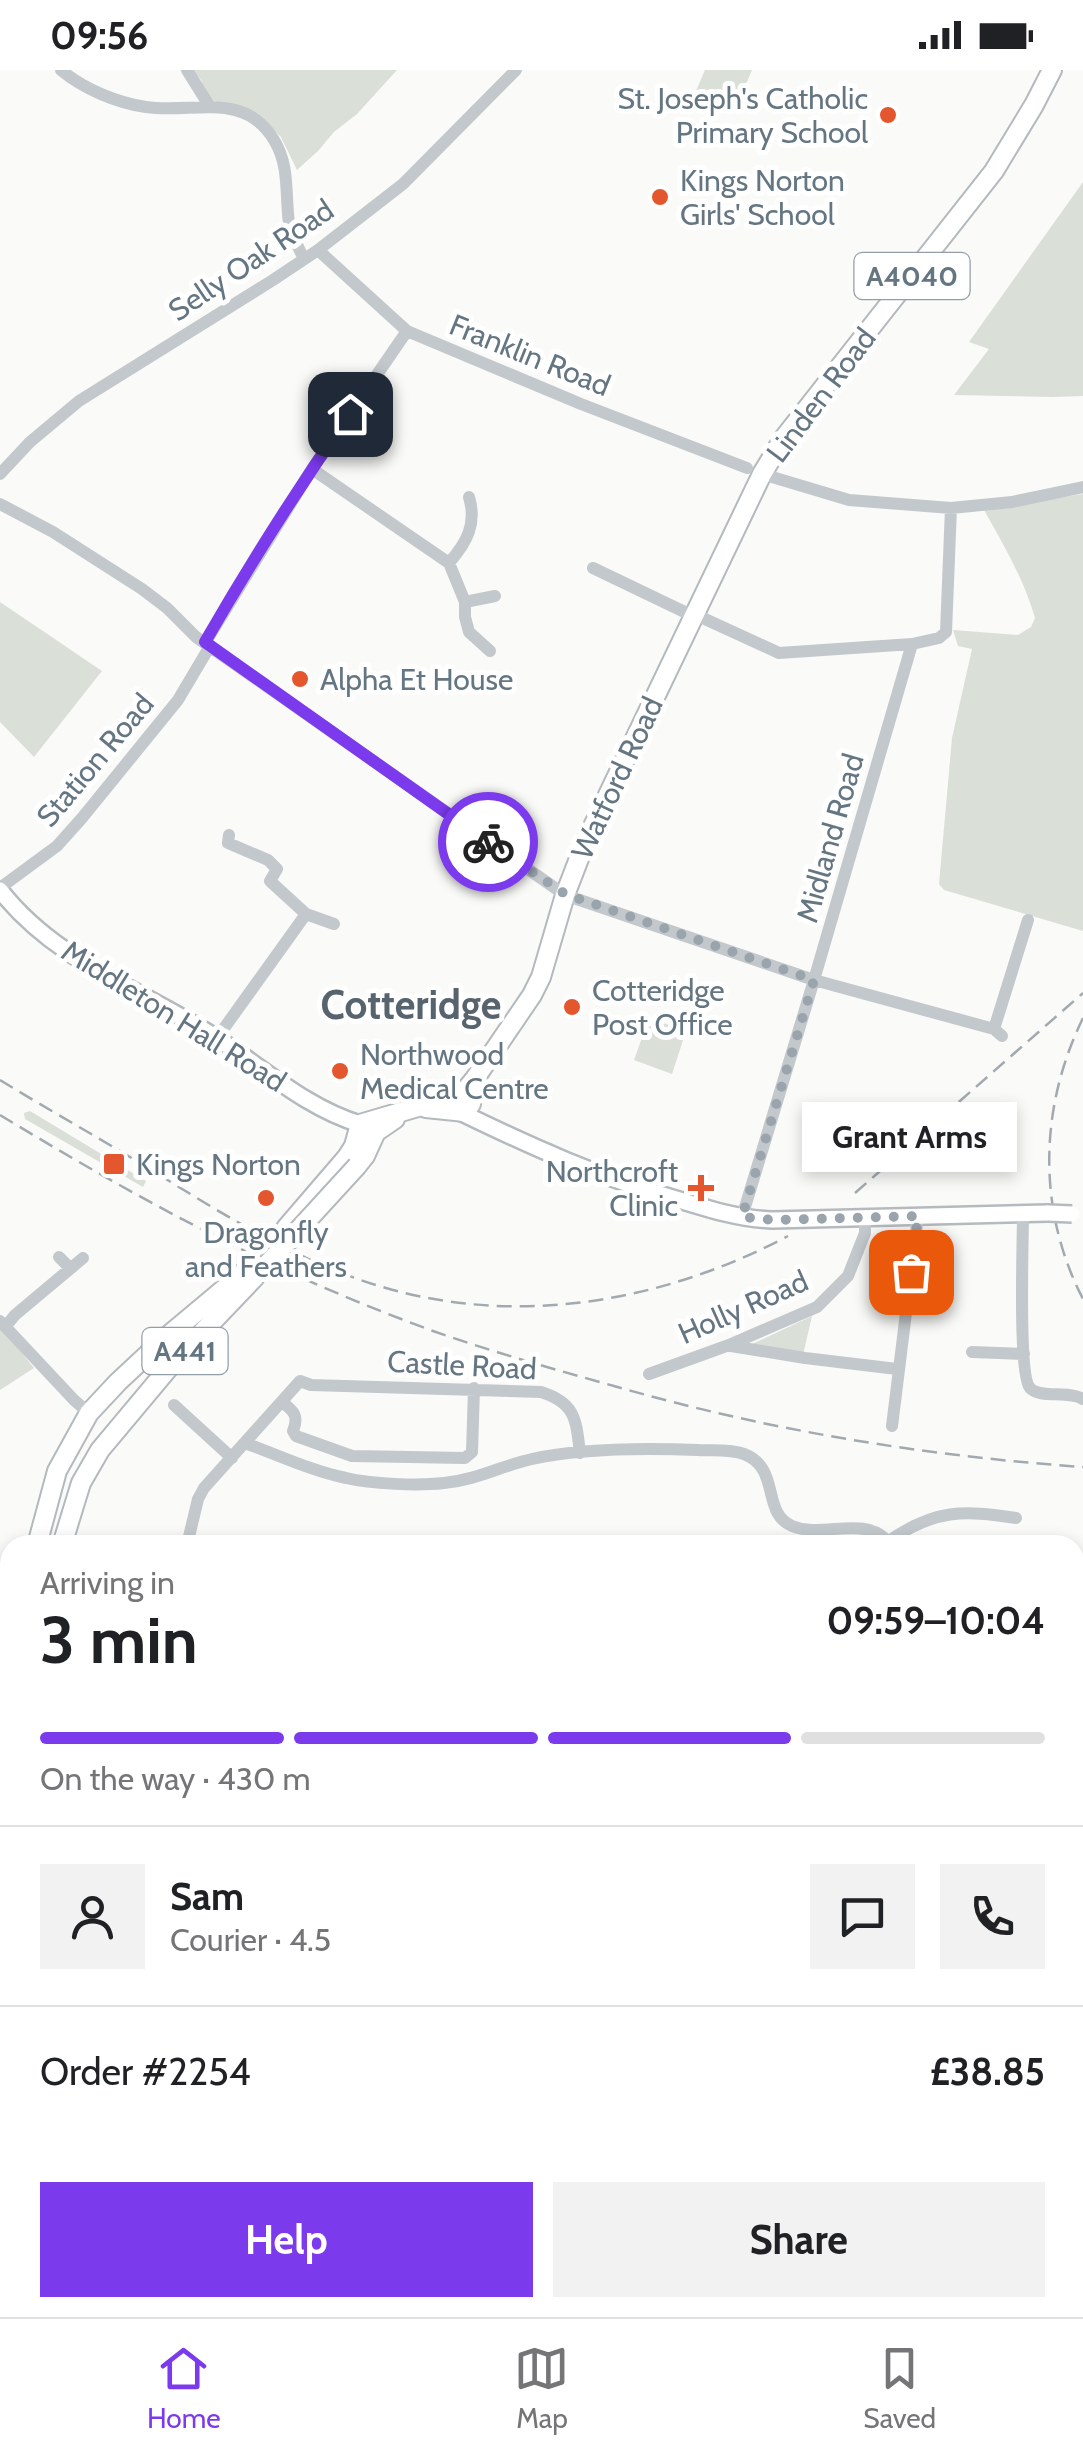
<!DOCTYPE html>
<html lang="en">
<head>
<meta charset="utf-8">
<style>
  :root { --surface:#fff; --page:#f2f2f2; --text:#202124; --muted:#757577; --line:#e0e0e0; --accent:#7c3aed }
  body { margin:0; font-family:Cabin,sans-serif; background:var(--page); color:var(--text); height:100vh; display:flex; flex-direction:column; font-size:38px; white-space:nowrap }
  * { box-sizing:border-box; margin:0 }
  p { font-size:32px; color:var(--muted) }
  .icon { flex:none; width:55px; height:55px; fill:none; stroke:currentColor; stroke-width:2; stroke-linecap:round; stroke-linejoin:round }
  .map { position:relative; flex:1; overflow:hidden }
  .drawer { position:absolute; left:0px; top:1465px; width:1085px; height:782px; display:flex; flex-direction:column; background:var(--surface); border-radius:30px 30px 0 0; box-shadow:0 5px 15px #0003 }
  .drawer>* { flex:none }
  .pin { position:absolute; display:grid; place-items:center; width:85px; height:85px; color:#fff; margin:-42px; border-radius:20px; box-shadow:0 5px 15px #0006 }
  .courier { position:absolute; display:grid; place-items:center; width:100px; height:100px; margin:-50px; border:8px solid #7c3aed; border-radius:50%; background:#fff; color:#222; box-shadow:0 2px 12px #0007 }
  .bubble { position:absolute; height:70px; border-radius:0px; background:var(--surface); box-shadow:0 5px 15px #0003; font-size:32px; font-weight:700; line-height:70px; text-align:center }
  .head em { font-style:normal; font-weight:700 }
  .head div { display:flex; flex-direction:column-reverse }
  .head { display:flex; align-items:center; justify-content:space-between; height:170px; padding:0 40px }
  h1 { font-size:65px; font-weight:700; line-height:75px }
  .bar { display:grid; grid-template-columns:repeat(4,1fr); gap:15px 10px; align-content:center; height:120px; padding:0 40px }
  .bar i { height:12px; border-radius:8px; background:var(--line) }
  .bar .active { background:var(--accent) }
  .bar p { grid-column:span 4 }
  .line { display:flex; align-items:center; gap:25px; padding:0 40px; border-top:2px solid var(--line) }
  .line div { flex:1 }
  .round { display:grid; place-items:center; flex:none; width:105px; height:105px; border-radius:0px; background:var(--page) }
  .button { display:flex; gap:20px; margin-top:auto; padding:20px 40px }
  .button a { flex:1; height:115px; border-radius:0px; background:var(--accent); color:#fff; font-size:40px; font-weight:700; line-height:115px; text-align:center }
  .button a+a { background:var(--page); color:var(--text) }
  .status { display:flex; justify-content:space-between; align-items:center; height:70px; padding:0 50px; background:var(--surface); direction:ltr }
  .status svg { height:28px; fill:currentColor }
  .tabs { display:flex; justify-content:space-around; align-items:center; height:140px; border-top:2px solid var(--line); background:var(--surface); font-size:28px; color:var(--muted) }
  .tabs a { display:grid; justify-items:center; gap:5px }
  .tabs .active { color:var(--accent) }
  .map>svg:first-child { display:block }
  .green { fill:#dadfd7 }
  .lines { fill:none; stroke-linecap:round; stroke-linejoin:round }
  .stream { stroke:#bbc7cb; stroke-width:2.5 }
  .river { stroke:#bbc7cb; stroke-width:18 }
  .major-casing { stroke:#b5babe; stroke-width:20 }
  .highway-casing { stroke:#b4b9bd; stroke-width:22 }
  .minor { stroke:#c3c8cc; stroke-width:12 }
  .major { stroke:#fff; stroke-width:15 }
  .highway { stroke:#fff; stroke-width:18 }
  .rail { stroke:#a2aab0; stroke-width:2.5; stroke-dasharray:15 8; stroke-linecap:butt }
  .major-bridge-casing { stroke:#b5babe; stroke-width:20; stroke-linecap:butt }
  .highway-bridge-casing { stroke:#b4b9bd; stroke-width:22; stroke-linecap:butt }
  .major-bridge { stroke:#fff; stroke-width:15 }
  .highway-bridge { stroke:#fff; stroke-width:18 }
  .done { stroke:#99a4ac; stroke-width:10; stroke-dasharray:0 18 }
  .route { stroke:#7c3aed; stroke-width:12 }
  .poi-dot { fill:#e4572e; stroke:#fff; stroke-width:4 }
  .labels { text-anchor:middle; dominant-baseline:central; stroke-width:10; stroke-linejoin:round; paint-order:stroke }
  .shield { fill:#fff; stroke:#939fa8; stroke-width:2.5 }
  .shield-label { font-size:28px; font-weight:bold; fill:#657683 }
  .poi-label { font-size:30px; fill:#657683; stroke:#fff; text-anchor:start }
  .street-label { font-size:30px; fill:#657683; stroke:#fff }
  .district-label { font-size:40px; font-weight:bold; fill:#57646e; stroke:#fff }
</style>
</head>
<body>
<div class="status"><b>09:56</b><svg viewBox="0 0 49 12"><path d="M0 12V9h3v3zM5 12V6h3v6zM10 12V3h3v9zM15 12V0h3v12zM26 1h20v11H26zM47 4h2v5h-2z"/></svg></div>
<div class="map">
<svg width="1083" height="2247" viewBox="0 0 1083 2247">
  <rect width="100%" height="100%" fill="#fafaf8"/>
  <path class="green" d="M192,0H397L357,44L334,62L318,81L297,100L281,67L257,45L210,30L201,10Z
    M705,0H752L736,37L696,21Z
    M1083,112V326L1052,327L954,325L989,279L969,272Z
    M1083,424V861L944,820L939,814L952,668L972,579L958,576L953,560L1018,565L1031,557L1035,548C1024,509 1004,476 984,440Z
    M0,532L102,601L34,687L0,652Z
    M649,948L686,961L672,1004L634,990Z
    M30,1041L146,1111L143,1117L25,1049L24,1043Z
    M812,1246L803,1285L750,1275Z
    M0,1256L34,1298L0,1320Z
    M10,1712V1859L0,1851V1746Z
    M1083,1726V1969L1075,1963V1730Z
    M0,1879L10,1883V2218L0,2213Z
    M1075,2131L1083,2133V2247H1039L1018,2238H1075Z
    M53,2238H377L370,2247H72Z
    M408,2238H509L500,2247H401Z"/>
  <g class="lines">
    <path class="stream" d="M311,2247L316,2238"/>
    <path class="river" d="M1075,1849L1083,1847"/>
    <g class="major-casing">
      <path id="major" d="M0,820C55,891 142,920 215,967C262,997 306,1038 360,1054
        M462,1043C534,1078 599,1107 676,1129C708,1139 740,1149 773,1150L1048,1143"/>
    </g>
    <g class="highway-casing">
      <path id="highway" d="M426,1038L465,1042L471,1034L473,1011
        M357,1096L365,1086L376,1062L395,1049
        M286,1158L347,1087L354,1076L360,1054L462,1024L474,1010L532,925L541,907L565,825L585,773L762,404L783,369L994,101L1034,35L1052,0
        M37,1475L57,1401L89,1343L118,1312L163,1270L249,1198
        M62,1475L81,1413L100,1380L172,1294L255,1207
        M0,1676L10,1637"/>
    </g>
    <path class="minor" d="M61,0C84,19 117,33 146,37C193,44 244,20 274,70C290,96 285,124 289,153C291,165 299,178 304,189
      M187,0L210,37
      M318,180L407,261L581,334L747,398
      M312,399L449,493L465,532V547L469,562L490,581
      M0,404L30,372L79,331L273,210L318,180L403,114L516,0
      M762,404L849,430L951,438L1012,432L1083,417
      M0,434L53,462L142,519L167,538L196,567L565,825L814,910L994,959L1002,966
      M449,493C467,472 477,454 469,427
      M593,498L693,546
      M465,532L495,526
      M694,544L779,583L912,574L939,568L946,562L951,438
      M205,573L312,399L407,261
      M0,818L57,776L82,748L178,630L210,576
      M306,844L334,854
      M994,959L1028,850
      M217,968L306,844L270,811L277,799L268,790L228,773L229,765
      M1023,1144C1023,1169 1018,1305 1030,1318C1040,1329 1068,1320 1083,1329
      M742,1147L814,910L912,574
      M59,1187L70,1198
      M0,1251L74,1330L89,1343
      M6,1256L15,1245L83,1188
      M731,1276L805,1288L897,1299
      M972,1282L1024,1284
      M649,1304L729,1275L817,1237L848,1206L865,1163V1147
      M282,1332C294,1341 299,1346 293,1361L296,1366L352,1386L465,1388L472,1382L474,1318
      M174,1335L232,1388
      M892,1356L918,1146
      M245,1373C278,1385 312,1401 346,1408C371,1414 418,1416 444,1413C476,1410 501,1396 532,1389C582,1378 646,1378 698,1380C713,1381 730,1379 744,1384C781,1398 761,1443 792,1456C823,1469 868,1443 891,1475
      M889,1471C935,1439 963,1440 1016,1448
      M187,1475L198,1429L204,1418L300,1311L311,1315L541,1322C576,1333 576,1350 580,1383
      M1075,1572L1083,1571
      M1075,1598L1083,1597
      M1075,1685L1083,1684
      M1075,1929L1083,1918
      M859,2238L882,2247
      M588,2247L605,2238
      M683,2247L686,2238
      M835,2247L842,2238"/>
    <use href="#major" class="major"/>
    <use href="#highway" class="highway"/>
    <path class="rail" d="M1083,948C1039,1038 1037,1140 1083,1229
      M0,1010C47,1039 96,1066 143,1095C220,1142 298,1193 386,1218C521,1257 665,1231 788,1166
      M0,1045C76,1091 152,1135 231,1174C296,1207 365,1236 433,1261C493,1282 553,1299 614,1316C766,1360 925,1386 1083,1397
      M855,1123L1083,923"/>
    <g class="major-bridge-casing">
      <path id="major-bridge" d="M1048,1143L1072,1144"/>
    </g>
    <g class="highway-bridge-casing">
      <path id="highway-bridge" d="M259,1203L357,1096"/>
    </g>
    <use href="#major-bridge" class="major-bridge"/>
    <use href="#highway-bridge" class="highway-bridge"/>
  </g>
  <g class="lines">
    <path class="done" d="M488,772L565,824L814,910L742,1147L773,1150L918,1146L911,1202"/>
    <path class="route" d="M350,344C298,418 250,494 205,572L488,772"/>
  </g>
  <g class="poi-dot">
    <circle cx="888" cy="45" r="10"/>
    <circle cx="660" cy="127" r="10"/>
    <circle cx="300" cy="609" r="10"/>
    <circle cx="572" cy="937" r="10"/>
    <circle cx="340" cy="1001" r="10"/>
    <rect x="102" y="1082" width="24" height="24" rx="5"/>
    <path d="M696 1103h10v10h10v10h-10v10h-10v-10h-10v-10h10z"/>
    <circle cx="266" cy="1128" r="10"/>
  </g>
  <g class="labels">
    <g class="shield">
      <rect x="854.5" y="183" width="115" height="46" rx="8"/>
      <rect x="142.5" y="1258" width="85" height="46" rx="8"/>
    </g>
    <g class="shield-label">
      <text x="912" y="206">A4040</text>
      <text x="185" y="1281">A441</text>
    </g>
    <g class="poi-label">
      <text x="868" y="28" text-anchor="end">St. Joseph's Catholic<tspan x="868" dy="34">Primary School</tspan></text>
      <text x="680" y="110">Kings Norton<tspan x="680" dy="34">Girls' School</tspan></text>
      <text x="320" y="609">Alpha Et House</text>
      <text x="592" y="920">Cotteridge<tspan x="592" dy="34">Post Office</tspan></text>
      <text x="360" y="984">Northwood<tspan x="360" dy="34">Medical Centre</tspan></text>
      <text x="136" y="1094">Kings Norton</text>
      <text x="678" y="1101" text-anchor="end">Northcroft<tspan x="678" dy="34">Clinic</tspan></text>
      <text x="266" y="1162" text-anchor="middle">Dragonfly<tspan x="266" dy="34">and Feathers</tspan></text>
    </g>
    <g class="street-label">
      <text transform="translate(251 190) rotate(-34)">Selly Oak Road</text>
      <text transform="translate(530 285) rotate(22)">Franklin Road</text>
      <text transform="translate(821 325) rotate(-53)">Linden Road</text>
      <text transform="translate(95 690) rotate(-50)">Station Road</text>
      <text transform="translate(617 708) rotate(-65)">Watford Road</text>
      <text transform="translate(830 768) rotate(-74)">Midland Road</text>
      <text transform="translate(174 946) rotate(32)">Middleton Hall Road</text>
      <text transform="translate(743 1237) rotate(-24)">Holly Road</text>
      <text transform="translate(462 1295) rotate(3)">Castle Road</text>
    </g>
    <g class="district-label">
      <text x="411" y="934">Cotteridge</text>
    </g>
  </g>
</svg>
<div class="pin" style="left:911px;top:1202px;background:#ea580c"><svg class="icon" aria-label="bag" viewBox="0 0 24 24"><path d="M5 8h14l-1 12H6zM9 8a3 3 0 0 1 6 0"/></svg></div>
<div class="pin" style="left:350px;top:344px;background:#1f2937"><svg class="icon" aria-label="home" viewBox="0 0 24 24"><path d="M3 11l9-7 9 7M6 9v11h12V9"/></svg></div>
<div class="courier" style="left:488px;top:772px"><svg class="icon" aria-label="bike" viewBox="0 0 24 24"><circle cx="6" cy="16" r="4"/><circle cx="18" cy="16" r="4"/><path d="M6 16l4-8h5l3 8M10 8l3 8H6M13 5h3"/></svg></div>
<div class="bubble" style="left:802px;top:1032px;width:215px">Grant Arms</div>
<section class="drawer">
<div class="head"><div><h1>3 min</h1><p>Arriving in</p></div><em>09:59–10:04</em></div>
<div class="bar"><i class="active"></i><i class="active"></i><i class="active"></i><i></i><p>On the way · 430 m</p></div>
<div class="line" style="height:180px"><a class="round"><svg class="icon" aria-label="person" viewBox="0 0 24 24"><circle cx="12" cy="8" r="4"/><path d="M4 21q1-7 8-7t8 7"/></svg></a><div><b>Sam</b><p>Courier · 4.5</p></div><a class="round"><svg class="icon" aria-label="chat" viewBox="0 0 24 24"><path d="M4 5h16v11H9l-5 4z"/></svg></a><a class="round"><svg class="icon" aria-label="phone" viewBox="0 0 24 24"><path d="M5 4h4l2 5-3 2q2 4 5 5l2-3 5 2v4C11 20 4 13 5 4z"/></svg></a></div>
<div class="line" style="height:130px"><div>Order #2254</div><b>£38.85</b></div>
<div class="button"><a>Help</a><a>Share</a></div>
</section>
</div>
<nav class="tabs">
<a class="active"><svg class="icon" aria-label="home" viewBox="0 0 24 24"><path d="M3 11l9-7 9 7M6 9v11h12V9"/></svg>Home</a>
<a><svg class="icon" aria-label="map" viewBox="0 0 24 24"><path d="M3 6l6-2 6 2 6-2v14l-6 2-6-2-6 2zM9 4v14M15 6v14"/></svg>Map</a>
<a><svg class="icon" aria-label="saved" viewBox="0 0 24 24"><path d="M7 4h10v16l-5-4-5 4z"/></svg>Saved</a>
</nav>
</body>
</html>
